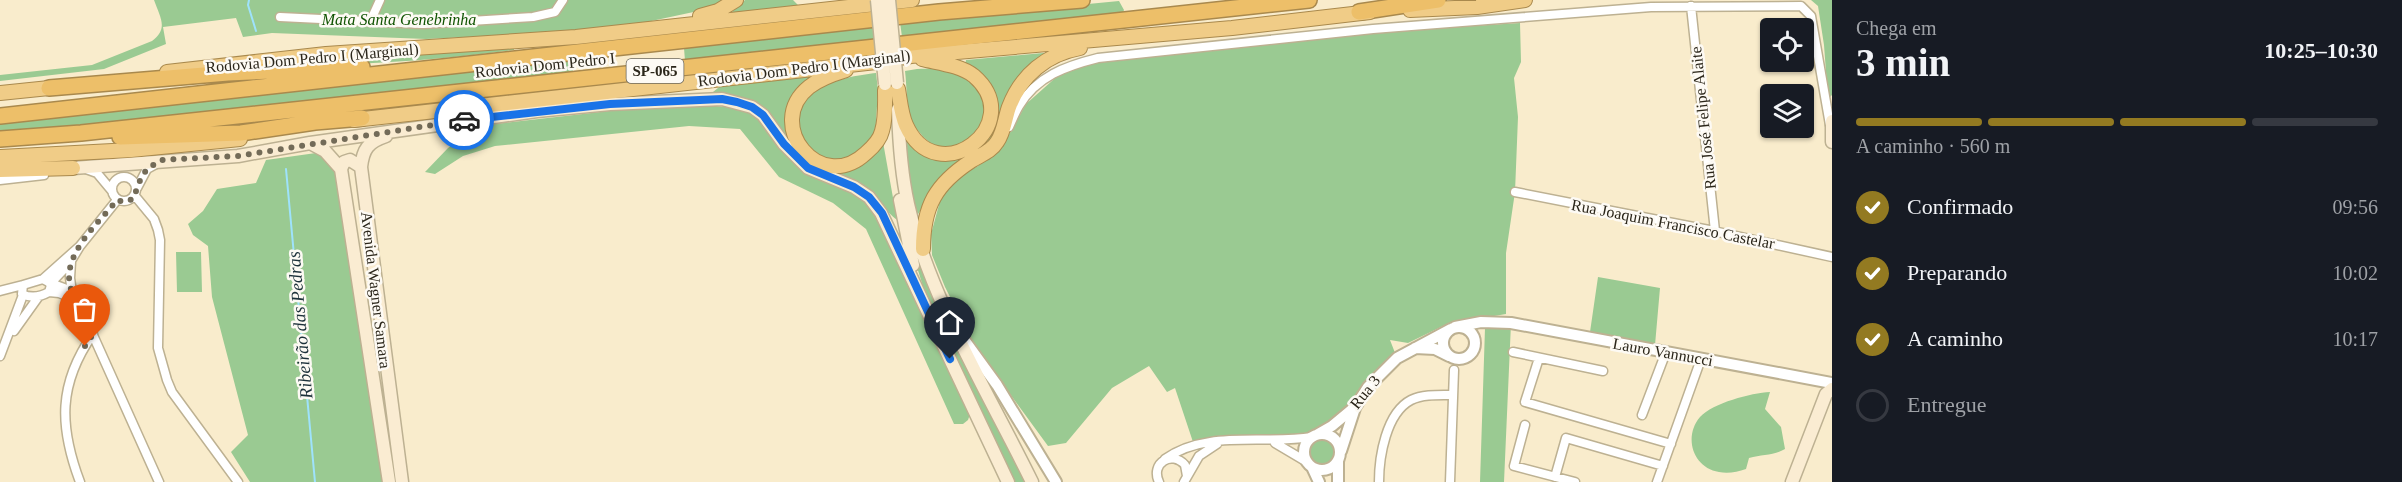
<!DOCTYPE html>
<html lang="pt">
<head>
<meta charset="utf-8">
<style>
  :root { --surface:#171b24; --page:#242831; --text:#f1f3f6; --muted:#9ea1a6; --line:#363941; --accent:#937a21 }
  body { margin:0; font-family:Georgia,serif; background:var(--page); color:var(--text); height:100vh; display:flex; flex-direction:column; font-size:22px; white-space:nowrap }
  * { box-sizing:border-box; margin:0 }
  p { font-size:20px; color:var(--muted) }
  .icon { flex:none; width:33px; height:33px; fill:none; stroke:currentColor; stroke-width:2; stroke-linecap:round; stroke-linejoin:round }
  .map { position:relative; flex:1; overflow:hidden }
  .details { display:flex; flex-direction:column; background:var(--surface); width:570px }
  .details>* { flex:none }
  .controls { position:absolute; left:1760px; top:18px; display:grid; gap:12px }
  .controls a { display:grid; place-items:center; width:54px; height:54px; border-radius:6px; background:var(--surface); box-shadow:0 2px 4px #0004; font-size:30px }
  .pin { position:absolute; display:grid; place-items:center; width:51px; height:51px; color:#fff; margin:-62px -26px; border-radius:50% 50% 50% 0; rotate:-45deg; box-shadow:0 0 6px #0007 }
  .pin .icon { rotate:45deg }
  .courier { position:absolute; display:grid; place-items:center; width:60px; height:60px; margin:-30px; border:4px solid #1a73e8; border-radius:50%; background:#fff; color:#222; box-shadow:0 2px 8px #0007 }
  .head em { font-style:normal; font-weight:600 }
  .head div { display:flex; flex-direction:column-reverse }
  .head { display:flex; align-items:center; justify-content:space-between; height:102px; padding:0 24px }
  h1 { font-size:39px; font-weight:600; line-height:45px }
  .bar { display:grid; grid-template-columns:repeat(4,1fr); gap:9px 6px; align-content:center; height:72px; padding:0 24px }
  .bar i { height:8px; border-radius:4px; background:var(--line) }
  .bar .current { background:var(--accent) }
  .bar p { grid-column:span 4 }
  ol { padding:0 24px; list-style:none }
  li { display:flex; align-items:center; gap:18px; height:66px }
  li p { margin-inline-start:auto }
  li .icon { padding:6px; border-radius:50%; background:var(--accent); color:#fff; stroke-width:4 }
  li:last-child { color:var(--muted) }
  li i { width:33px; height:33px; border:3px solid var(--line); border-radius:50% }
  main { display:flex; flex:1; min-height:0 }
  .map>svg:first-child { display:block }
  .green { fill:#9aca92 }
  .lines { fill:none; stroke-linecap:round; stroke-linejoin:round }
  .stream { stroke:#9ee2fc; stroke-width:2 }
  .minor-casing { stroke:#bdb192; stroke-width:11 }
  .tertiary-casing { stroke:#bdb192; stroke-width:14 }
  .secondary-casing { stroke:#bdb192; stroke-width:15 }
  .trunk-casing { stroke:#a9894d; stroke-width:16 }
  .motorway-casing { stroke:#a9894d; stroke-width:18 }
  .minor { stroke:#fff; stroke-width:8 }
  .tertiary { stroke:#fff; stroke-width:10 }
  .secondary { stroke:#faecd2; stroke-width:12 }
  .trunk { stroke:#f0cc87; stroke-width:14 }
  .motorway { stroke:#edbf69; stroke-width:15 }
  .secondary-bridge-casing { stroke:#bdb192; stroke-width:15; stroke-linecap:butt }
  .secondary-bridge { stroke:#faecd2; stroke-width:12 }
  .done { stroke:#736b58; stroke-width:6; stroke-dasharray:0 10.8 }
  .route { stroke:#1a73e8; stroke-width:8 }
  .labels { text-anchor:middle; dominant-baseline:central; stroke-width:5; stroke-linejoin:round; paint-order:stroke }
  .shield { fill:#fdfaf4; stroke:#6a665b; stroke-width:1.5 }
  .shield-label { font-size:15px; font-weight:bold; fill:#2b261a }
  .park-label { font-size:16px; font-style:italic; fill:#105402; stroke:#fdfaf4 }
  .street-label { font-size:16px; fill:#2b261a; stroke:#fdfaf4 }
  .water-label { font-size:18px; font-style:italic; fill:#1c313a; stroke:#fdfaf4 }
</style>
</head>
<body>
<main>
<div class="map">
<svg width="1832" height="482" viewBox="0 0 1832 482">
  <rect width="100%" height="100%" fill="#f9eccc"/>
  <path class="green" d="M154,0H734L731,4L628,26L534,34L426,39L272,33L243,37L236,18L163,27L166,44L104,69L0,81V75L92,65L152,41C169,29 160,17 154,0Z
    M745,0H793L799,6L731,13Z
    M1811,0H1832V95L1828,99L1824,45L1818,6Z
    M1119,1L1124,10L1122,15L902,37L900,22Z
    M1520,23L1521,62L1514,78L1518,117L1515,192L1506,253V314L1447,324L1408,343L1390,340L1397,358L1358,403L1318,434L1194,445L1175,388L1167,392L1149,366L1112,388L1066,443L1048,446L975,346L945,287L932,255L931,234L940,201L947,187L963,174L978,166L1002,147L1026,104L1062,72L1097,63L1375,32Z
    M874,27L875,41L685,61L684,48Z
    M514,48V50C424,63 333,65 242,69L330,58Z
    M1054,52L1030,68L996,139L936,185L917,216L909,174L905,134C924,154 930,163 959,158L995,107L965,65L966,60Z
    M876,53L877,57L365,111L259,128L178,131L223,126V123Z
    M572,60L573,73L93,125L0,132V121Z
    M917,69C929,69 947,67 958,72C966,75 974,82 979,90C1004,130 949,171 920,133C917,129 913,126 912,122C906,107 907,87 905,71Z
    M876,73L878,90L875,138L859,156L834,162L812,156C808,149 803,142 801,135C788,88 841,77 876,73Z
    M813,75C804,83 796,90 792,100C773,149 826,189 868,160C874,156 879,148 883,142L897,220C886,212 880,199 869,190C850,176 823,178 806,163C795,154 789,142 782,130C766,103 742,98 713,92L723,84Z
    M706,105L736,108L758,116L830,180L866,200L893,239L970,414L968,420L963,424H954L866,229L833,203L779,177L740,129L689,126L495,146L463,156L435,174L425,172L448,148L477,126L609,111Z
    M316,153L334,166L340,180L384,482H250L231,452L248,435L212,297L208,246L193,235L188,224L203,211L217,189L256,183L266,160Z
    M176,252H201L202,292H177Z
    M920,261L1029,482H1012L926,296L916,264Z
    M1598,277L1660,288L1655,345L1590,332Z
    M1511,323L1504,482H1480L1485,328Z
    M1770,392L1765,409L1781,427L1785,449C1773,456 1762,454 1749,458L1746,469C1737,472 1728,474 1719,472C1693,468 1683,437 1700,417C1713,403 1751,393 1770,392Z
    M1307 452a15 15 0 1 1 30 0a15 15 0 1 1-30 0Z"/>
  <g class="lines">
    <path class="stream" d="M249,0L248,5L256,31
      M286,169L315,482"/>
    <g class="minor-casing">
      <path id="minor" d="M1691,6L1715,231
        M280,17L423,24L533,17L555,12L563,0
        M370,22L380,0
        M1009,127C1012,120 1015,113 1019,106C1037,76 1066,66 1098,58L1373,29L1651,7L1801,6L1811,16L1830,125
        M86,169L97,173L112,191
        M112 189a12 12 0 1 1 24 0a12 12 0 1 1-24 0Z
        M0,180L44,175
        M137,188L147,169L156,164
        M1515,192L1709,230L1832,257
        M135,196L154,219L158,230L160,240L158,348L167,380L172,392L238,482
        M80,246L117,200
        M71,262L70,278L72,292
        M43,279C62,291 65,281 79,304L159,482
        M50,284L69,264L80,246L43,279L23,285L22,294C30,298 40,297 49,292L51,285
        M0,291L23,285
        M49,292L59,293L74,299
        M14,331L39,296
        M1513,352L1603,371
        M0,356L23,295
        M1539,358L1525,402L1671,444
        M1642,415L1666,352
        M1525,425L1514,466L1575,482
        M1275,443L1307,462
        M1165,459C1207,429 1264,445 1312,437
        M1555,477L1566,438L1663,466
        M80,482C59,426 58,384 93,334
        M1159,482C1150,463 1172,450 1185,465L1187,476
        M1184,482L1199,456L1217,444
        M1379,482C1379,457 1386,413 1411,400C1423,394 1439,395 1453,395
        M1450,482L1454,370
        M1657,482L1701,359"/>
    </g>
    <g class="tertiary-casing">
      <path id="tertiary" d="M1443 343a16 16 0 1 1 32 0a16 16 0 1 1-32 0Z
        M1455,327L1481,322L1511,323L1832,383
        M960,334L997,385L1056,482
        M1415,348L1435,349L1449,356
        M1318,434L1332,426L1356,406L1368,387L1397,358L1451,329
        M1304 452a18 18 0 1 1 36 0a18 18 0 1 1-36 0Z
        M1341,451L1355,408
        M1312,467L1319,482
        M1338,482V460"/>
    </g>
    <g class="secondary-casing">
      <path id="secondary" d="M898,109C899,141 901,173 908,204C929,297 990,396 1032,482
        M1832,121V142
        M386,136C368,142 363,149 361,167L402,482
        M310,143L325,151L341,169L389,482
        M73,168L238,156L310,143L537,111L610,104L722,99L752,107L763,115L784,144L808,168L854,187L869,197L881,213L1008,482
        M341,169L344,162L350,160L361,167
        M900,200L913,265
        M1792,482L1826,394L1832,389"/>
    </g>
    <g class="trunk-casing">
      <path id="trunk" d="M1410,10L1477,7L1525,0
        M700,16L718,11L736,0
        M846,70C833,74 819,79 809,87C763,124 820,196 866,153C873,147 880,140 882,131C886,118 885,103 885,90
        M167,72L326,54L576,37L912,0
        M898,89C900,100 901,114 906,125C937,194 1029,124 974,76C960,65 938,63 922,59
        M0,93L59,87
        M354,120L876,62L911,56L1232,28L1370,12
        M0,157L131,150L240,139
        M0,170L73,168
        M923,249C923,206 936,184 971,161C980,155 991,152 997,142C1004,133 1005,118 1009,107C1021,75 1047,54 1080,48"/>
    </g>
    <g class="motorway-casing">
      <path id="motorway" d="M1359,12L1438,0
        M49,88L228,73L362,67
        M0,116L939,12L1082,0
        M120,137L241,133L315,122L362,118
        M0,139L81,133L1309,0"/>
    </g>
    <use href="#minor" class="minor"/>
    <use href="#tertiary" class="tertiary"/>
    <use href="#secondary" class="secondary"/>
    <use href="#trunk" class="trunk"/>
    <use href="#motorway" class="motorway"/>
    <g class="secondary-bridge-casing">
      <path id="secondary-bridge" d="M877,0L885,84
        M889,0L897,83"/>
    </g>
    <use href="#secondary-bridge" class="secondary-bridge"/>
  </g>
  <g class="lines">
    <path class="done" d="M85,346L93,334C87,320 77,306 72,292C58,257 98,224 117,200L124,202L133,199L141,178L147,169L161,160L238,156L464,120"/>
    <path class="route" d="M464,120L610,104L722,99L737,102L752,107L763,115L784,144L808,168L854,187L869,197L882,213L950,359"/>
  </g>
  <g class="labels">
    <rect class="shield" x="626.5" y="59" width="57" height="24" rx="4.5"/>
    <g class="shield-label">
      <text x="655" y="71">SP-065</text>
    </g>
    <g class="park-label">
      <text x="399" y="19">Mata Santa Genebrinha</text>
    </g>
    <g class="street-label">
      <text transform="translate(312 58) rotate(-5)">Rodovia Dom Pedro I (Marginal)</text>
      <text transform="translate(545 65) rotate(-6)">Rodovia Dom Pedro I</text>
      <text transform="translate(804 68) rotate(-7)">Rodovia Dom Pedro I (Marginal)</text>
      <text transform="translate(1703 118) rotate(-96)">Rua José Felipe Alaite</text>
      <text transform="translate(1673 224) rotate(11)">Rua Joaquim Francisco Castelar</text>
      <text transform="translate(376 290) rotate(83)">Avenida Wagner Samara</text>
      <text transform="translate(1663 352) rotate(10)">Lauro Vannucci</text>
      <text transform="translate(1365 392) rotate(-51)">Rua 3</text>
    </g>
    <g class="water-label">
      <text transform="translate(300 325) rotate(-95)">Ribeirão das Pedras</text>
    </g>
  </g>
</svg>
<div class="controls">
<a><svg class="icon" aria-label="locate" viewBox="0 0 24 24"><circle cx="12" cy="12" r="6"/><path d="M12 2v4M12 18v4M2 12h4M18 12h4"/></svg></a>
<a><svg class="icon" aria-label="layers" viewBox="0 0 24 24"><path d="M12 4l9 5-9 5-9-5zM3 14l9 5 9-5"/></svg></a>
</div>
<div class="pin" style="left:85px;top:346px;background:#ea580c"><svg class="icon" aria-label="bag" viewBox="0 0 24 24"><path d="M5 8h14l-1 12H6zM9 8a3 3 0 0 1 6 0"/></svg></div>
<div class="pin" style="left:950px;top:359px;background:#1f2937"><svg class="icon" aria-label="home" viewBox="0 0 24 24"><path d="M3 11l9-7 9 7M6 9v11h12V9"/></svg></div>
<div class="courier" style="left:464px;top:120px"><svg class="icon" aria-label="car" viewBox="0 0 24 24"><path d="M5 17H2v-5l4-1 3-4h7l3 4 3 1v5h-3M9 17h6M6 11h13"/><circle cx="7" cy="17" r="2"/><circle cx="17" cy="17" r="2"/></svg></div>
</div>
<section class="details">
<div class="head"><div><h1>3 min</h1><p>Chega em</p></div><em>10:25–10:30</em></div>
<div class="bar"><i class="current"></i><i class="current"></i><i class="current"></i><i></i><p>A caminho · 560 m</p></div>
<ol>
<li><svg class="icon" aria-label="check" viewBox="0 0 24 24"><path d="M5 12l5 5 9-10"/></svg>Confirmado<p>09:56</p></li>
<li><svg class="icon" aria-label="check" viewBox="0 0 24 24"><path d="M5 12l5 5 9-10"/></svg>Preparando<p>10:02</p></li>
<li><svg class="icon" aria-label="check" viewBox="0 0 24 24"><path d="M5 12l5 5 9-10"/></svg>A caminho<p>10:17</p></li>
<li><i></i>Entregue</li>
</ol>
</section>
</main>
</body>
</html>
